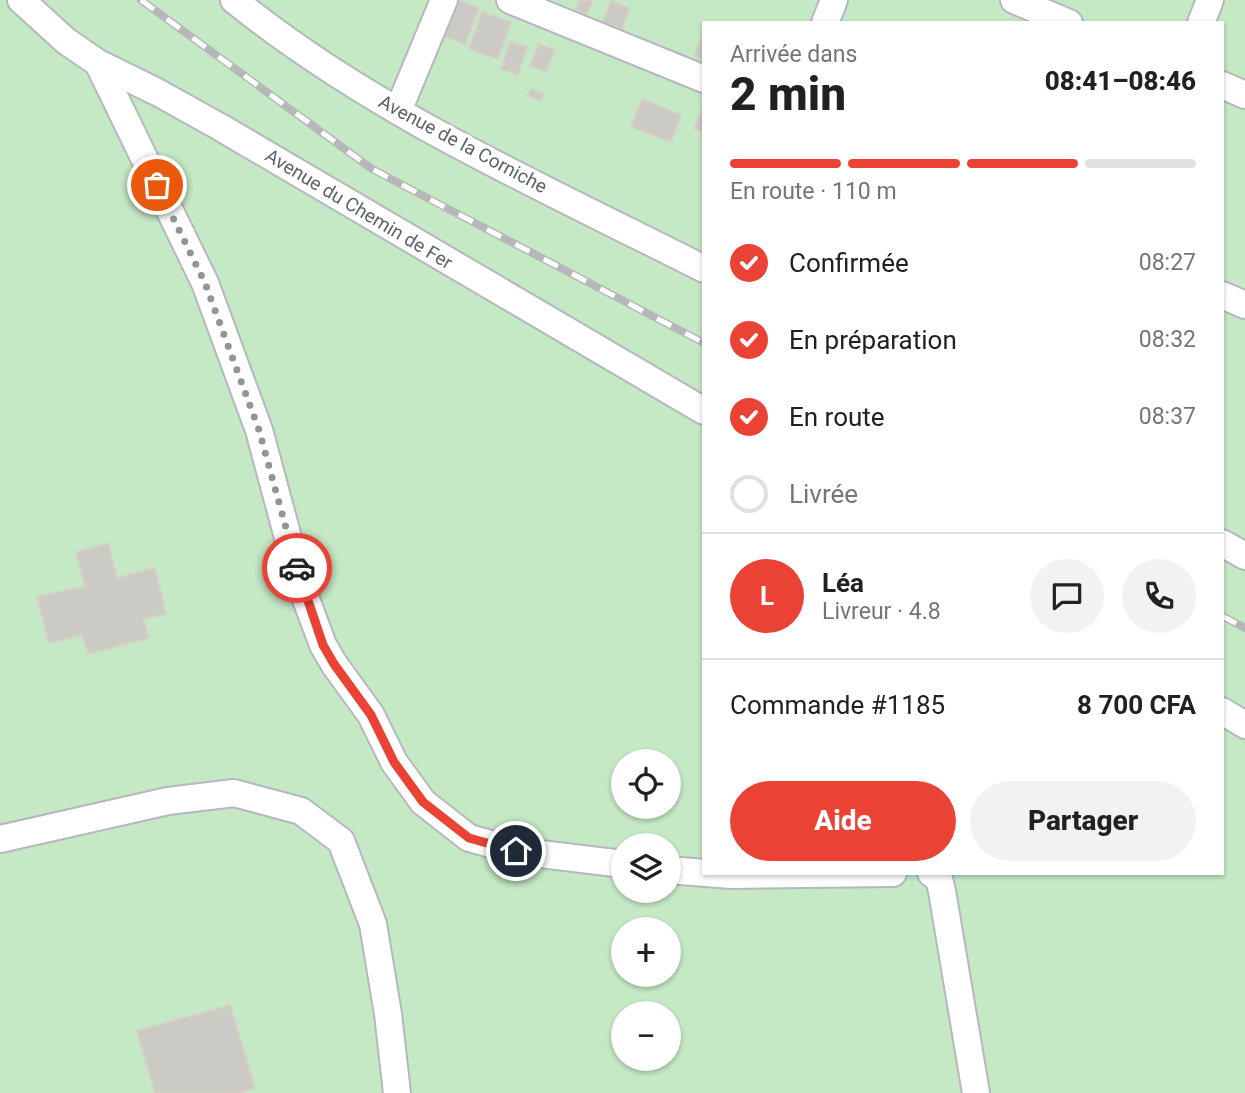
<!DOCTYPE html>
<html lang="fr">
<head>
<meta charset="utf-8">
<style>
  :root { --surface:#fff; --page:#f2f2f2; --text:#202124; --muted:#757577; --line:#e0e0e0; --accent:#ea4335 }
  body { margin:0; font-family:Roboto,sans-serif; background:var(--page); color:var(--text); height:100vh; display:flex; flex-direction:column; font-size:26px; white-space:nowrap }
  * { box-sizing:border-box; margin:0 }
  p { font-size:23px; color:var(--muted) }
  .icon { flex:none; width:38px; height:38px; fill:none; stroke:currentColor; stroke-width:2; stroke-linecap:round; stroke-linejoin:round }
  .map { position:relative; flex:1; overflow:hidden }
  .panel { position:absolute; left:702px; top:21px; width:522px; height:854px; display:flex; flex-direction:column; background:var(--surface); border-radius:0px; box-shadow:0 2px 5px #0004 }
  .panel>* { flex:none }
  .controls { position:absolute; left:611px; top:749px; display:grid; gap:14px }
  .controls a { display:grid; place-items:center; width:70px; height:70px; border-radius:50%; background:var(--surface); box-shadow:0 2px 5px #0004; font-size:35px }
  .pin { position:absolute; display:grid; place-items:center; width:60px; height:60px; color:#fff; margin:-30px; border:4px solid #fff; border-radius:50%; box-shadow:0 2px 7px #0007 }
  .courier { position:absolute; display:grid; place-items:center; width:70px; height:70px; margin:-35px; border:5px solid #ea4335; border-radius:50%; background:#fff; color:#222; box-shadow:0 2px 9px #0007 }
  .headline em { font-style:normal; font-weight:800 }
  .headline div { display:flex; flex-direction:column-reverse }
  .headline { display:flex; align-items:center; justify-content:space-between; height:119px; padding:0 28px }
  h1 { font-size:46px; font-weight:800; line-height:52px }
  .bar { display:grid; grid-template-columns:repeat(4,1fr); gap:10px 7px; align-content:center; height:84px; padding:0 28px }
  .bar i { height:9px; border-radius:5px; background:var(--line) }
  .bar .current { background:var(--accent) }
  .bar p { grid-column:span 4 }
  .line { display:flex; align-items:center; gap:18px; padding:0 28px; border-top:2px solid var(--line) }
  .line div { flex:1 }
  .round { display:grid; place-items:center; flex:none; width:74px; height:74px; border-radius:37px; background:var(--page) }
  ol { padding:0 28px; list-style:none }
  li { display:flex; align-items:center; gap:21px; height:77px }
  li p { margin-inline-start:auto }
  li .icon { padding:7px; border-radius:50%; background:var(--accent); color:#fff; stroke-width:4 }
  li:last-child { color:var(--muted) }
  li i { width:38px; height:38px; border:4px solid var(--line); border-radius:50% }
  .cta { display:flex; gap:14px; margin-top:auto; padding:14px 28px }
  .cta a { flex:1; height:80px; border-radius:42px; background:var(--accent); color:#fff; font-size:28px; font-weight:800; line-height:80px; text-align:center }
  .cta a+a { background:var(--page); color:var(--text) }
  .map>svg:first-child { display:block }
  .green { fill:#c5e8c5; fill-rule:evenodd }
  .building { fill:#cccac5; stroke:#d6d1c6; stroke-width:2 }
  .lines { fill:none; stroke-linecap:round; stroke-linejoin:round }
  .minor-casing { stroke:#b5b8bc; stroke-width:30 }
  .minor { stroke:#fff; stroke-width:26 }
  .rail-casing { stroke:#b6b7b8; stroke-width:8 }
  .rail { stroke:#fff; stroke-width:5; stroke-dasharray:16; stroke-linecap:butt }
  .done { stroke:#929495; stroke-width:7; stroke-dasharray:0 12.6 }
  .route { stroke:#ea4335; stroke-width:9 }
  .labels { text-anchor:middle; dominant-baseline:central; stroke-width:7; stroke-linejoin:round; paint-order:stroke }
  .street-label { font-size:19px; fill:#5f6368; stroke:#fff }
</style>
</head>
<body>
<div class="map">
<svg width="1245" height="1093" viewBox="0 0 1245 1093">
  <rect width="100%" height="100%" fill="#f1efe8"/>
  <path class="green" d="M0,0H1245V1093H0ZM704,23H1222V873H704ZM623,761H668V807H623ZM623,845H668V891H623ZM623,929H668V975H623ZM623,1013H668V1059H623Z"/>
  <path class="building" d="M448,0H459L479,8L465,44L436,33Z
    M580,0H593L587,15L575,10Z
    M611,1L630,8L622,29L603,22Z
    M482,12L511,22L498,59L469,49Z
    M704,32V60L694,56Z
    M510,42L527,47L518,75L501,69Z
    M539,44L555,50L546,72L530,66Z
    M531,89L543,94L540,101L528,95Z
    M642,99L681,115L671,142L631,127Z
    M704,104V132L694,129Z
    M108,543L117,578L155,568L166,614L143,619L149,638L88,654L82,635L49,643L37,597L85,586L76,552Z
    M230,1005L255,1088L239,1093H155L137,1031Z"/>
  <g class="lines">
    <g class="minor-casing">
      <path id="minor" d="M21,0L66,41L98,63L157,92L220,127L704,411
        M234,0C375,114 543,187 704,269
        M510,0L704,79
        M1014,0L1069,23
        M825,23L834,0
        M1201,23L1210,0
        M98,63L205,283L259,430L301,586L323,645L334,664L371,715L394,762L423,802L469,838L516,851L623,864
        M1222,85L1245,95
        M398,111L444,0
        M1222,295L1245,305
        M1222,543L1245,556
        M1222,711L1245,725
        M0,839L168,801L234,793L301,811L341,841L373,924L388,1014L397,1093
        M668,870L731,875L893,873
        M931,873L939,879L942,891L976,1093"/>
    </g>
    <use href="#minor" class="minor"/>
    <g class="rail-casing">
      <path id="rail" d="M141,0L372,169L704,343
        M1222,616L1245,628"/>
    </g>
    <use href="#rail" class="rail"/>
  </g>
  <g class="lines">
    <path class="done" d="M157,185L205,283L259,430L297,568"/>
    <path class="route" d="M297,568L323,645L334,664L371,715L394,762L423,802L469,838L516,851"/>
  </g>
  <g class="labels">
    <g class="street-label">
      <text transform="translate(463 144) rotate(28)">Avenue de la Corniche</text>
      <text transform="translate(359 209) rotate(31)">Avenue du Chemin de Fer</text>
    </g>
  </g>
</svg>
<div class="controls">
<a><svg class="icon" aria-label="locate" viewBox="0 0 24 24"><circle cx="12" cy="12" r="6"/><path d="M12 2v4M12 18v4M2 12h4M18 12h4"/></svg></a>
<a><svg class="icon" aria-label="layers" viewBox="0 0 24 24"><path d="M12 4l9 5-9 5-9-5zM3 14l9 5 9-5"/></svg></a>
<a>+</a>
<a>−</a>
</div>
<div class="pin" style="left:157px;top:185px;background:#ea580c"><svg class="icon" aria-label="bag" viewBox="0 0 24 24"><path d="M5 8h14l-1 12H6zM9 8a3 3 0 0 1 6 0"/></svg></div>
<div class="pin" style="left:516px;top:851px;background:#1f2937"><svg class="icon" aria-label="home" viewBox="0 0 24 24"><path d="M3 11l9-7 9 7M6 9v11h12V9"/></svg></div>
<div class="courier" style="left:297px;top:568px"><svg class="icon" aria-label="car" viewBox="0 0 24 24"><path d="M5 17H2v-5l4-1 3-4h7l3 4 3 1v5h-3M9 17h6M6 11h13"/><circle cx="7" cy="17" r="2"/><circle cx="17" cy="17" r="2"/></svg></div>
<section class="panel">
<div class="headline"><div><h1>2 min</h1><p>Arrivée dans</p></div><em>08:41–08:46</em></div>
<div class="bar"><i class="current"></i><i class="current"></i><i class="current"></i><i></i><p>En route · 110 m</p></div>
<ol>
<li><svg class="icon" aria-label="check" viewBox="0 0 24 24"><path d="M5 12l5 5 9-10"/></svg>Confirmée<p>08:27</p></li>
<li><svg class="icon" aria-label="check" viewBox="0 0 24 24"><path d="M5 12l5 5 9-10"/></svg>En préparation<p>08:32</p></li>
<li><svg class="icon" aria-label="check" viewBox="0 0 24 24"><path d="M5 12l5 5 9-10"/></svg>En route<p>08:37</p></li>
<li><i></i>Livrée</li>
</ol>
<div class="line" style="height:126px"><b class="round" style="background:var(--accent);color:#fff">L</b><div><b>Léa</b><p>Livreur · 4.8</p></div><a class="round"><svg class="icon" aria-label="chat" viewBox="0 0 24 24"><path d="M4 5h16v11H9l-5 4z"/></svg></a><a class="round"><svg class="icon" aria-label="phone" viewBox="0 0 24 24"><path d="M5 4h4l2 5-3 2q2 4 5 5l2-3 5 2v4C11 20 4 13 5 4z"/></svg></a></div>
<div class="line" style="height:91px"><div>Commande #1185</div><b>8 700 CFA</b></div>
<div class="cta"><a>Aide</a><a>Partager</a></div>
</section>
</div>
</body>
</html>
